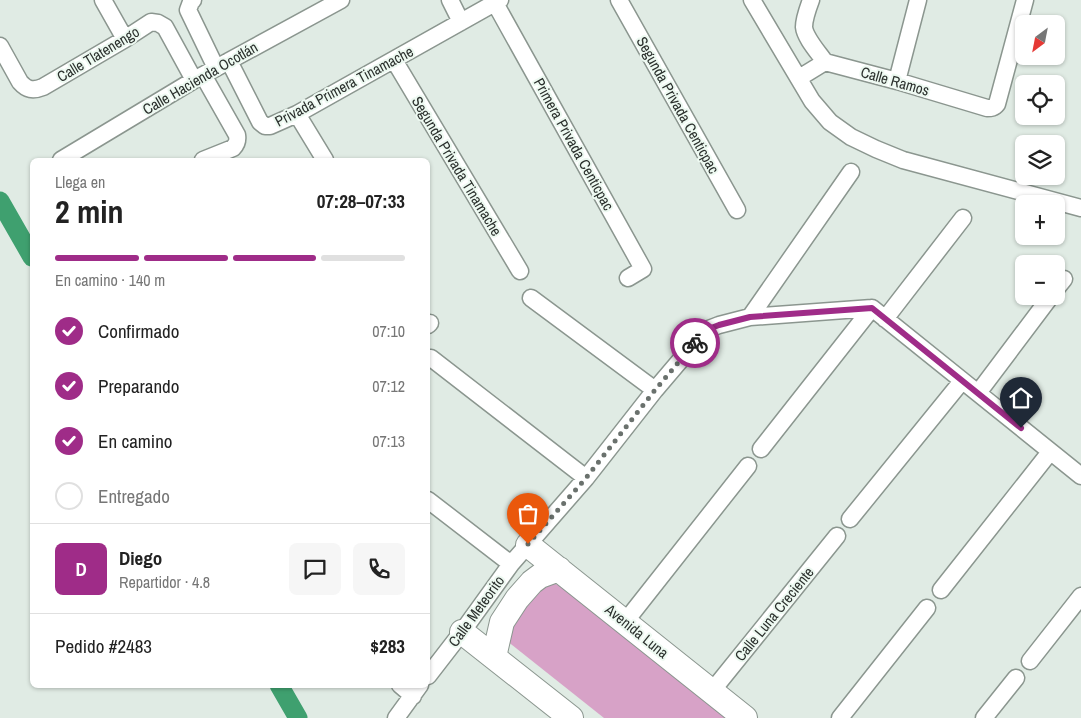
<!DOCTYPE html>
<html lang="es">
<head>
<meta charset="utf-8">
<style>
  :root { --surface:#fff; --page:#f6f6f6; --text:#222; --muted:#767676; --line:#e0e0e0; --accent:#9f2c88 }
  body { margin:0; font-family:"Archivo Narrow",sans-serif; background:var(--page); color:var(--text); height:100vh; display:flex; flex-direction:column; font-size:19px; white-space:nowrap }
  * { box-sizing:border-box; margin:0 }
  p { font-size:16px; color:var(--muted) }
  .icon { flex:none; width:28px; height:28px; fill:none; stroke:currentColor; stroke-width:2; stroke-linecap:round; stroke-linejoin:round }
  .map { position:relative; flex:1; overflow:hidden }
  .sheet { position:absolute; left:30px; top:158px; width:400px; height:530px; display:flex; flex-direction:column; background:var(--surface); border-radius:8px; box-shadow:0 1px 4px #0004 }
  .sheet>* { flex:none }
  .needle { width:32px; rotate:212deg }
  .controls { position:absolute; left:1015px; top:15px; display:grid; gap:10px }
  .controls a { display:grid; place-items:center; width:50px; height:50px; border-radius:8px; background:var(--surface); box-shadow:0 1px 4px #0004; font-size:25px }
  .pin { position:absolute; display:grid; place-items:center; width:42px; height:42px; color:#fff; margin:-51px -21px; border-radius:50% 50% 50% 0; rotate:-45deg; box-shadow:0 0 5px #0007 }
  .pin .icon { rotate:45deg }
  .courier { position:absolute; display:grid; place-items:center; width:50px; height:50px; margin:-25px; border:4px solid #9f2c88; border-radius:50%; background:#fff; color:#222; box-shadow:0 1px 6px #0007 }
  .overview em { font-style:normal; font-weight:700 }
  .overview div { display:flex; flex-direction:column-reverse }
  .overview { display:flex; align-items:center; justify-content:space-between; height:85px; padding:0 25px }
  h1 { font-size:32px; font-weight:700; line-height:38px }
  .bar { display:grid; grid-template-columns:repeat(4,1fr); gap:8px 5px; align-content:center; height:60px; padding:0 25px }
  .bar i { height:6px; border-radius:4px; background:var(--line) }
  .bar .selected { background:var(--accent) }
  .bar p { grid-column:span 4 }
  .line { display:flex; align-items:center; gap:12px; padding:0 25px; border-top:1px solid var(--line) }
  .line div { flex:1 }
  .round { display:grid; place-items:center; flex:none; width:52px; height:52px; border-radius:8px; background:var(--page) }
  ol { padding:0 25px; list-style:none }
  li { display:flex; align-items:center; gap:15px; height:55px }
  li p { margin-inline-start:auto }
  li .icon { padding:5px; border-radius:50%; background:var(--accent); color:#fff; stroke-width:4 }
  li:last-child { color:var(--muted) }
  li i { width:28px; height:28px; border:2px solid var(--line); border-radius:50% }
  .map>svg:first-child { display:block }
  .green { fill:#d7a2c7 }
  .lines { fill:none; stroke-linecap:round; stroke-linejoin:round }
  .canal { stroke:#3fa06f; stroke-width:19 }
  .street-casing { stroke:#8b968f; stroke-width:19 }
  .secondary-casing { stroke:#8b968f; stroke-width:26 }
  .street { stroke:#fff; stroke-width:16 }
  .secondary { stroke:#fff; stroke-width:24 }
  .done { stroke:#6a716d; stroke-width:5; stroke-dasharray:0 9 }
  .route { stroke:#9f2c88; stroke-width:6 }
  .labels { text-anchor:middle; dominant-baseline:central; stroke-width:4; stroke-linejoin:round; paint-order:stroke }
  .street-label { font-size:15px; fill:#2b302d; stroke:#edf9f1 }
</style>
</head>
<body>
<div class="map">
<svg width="1081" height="718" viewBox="0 0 1081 718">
  <rect width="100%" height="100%" fill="#e0ebe4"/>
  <path class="green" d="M553,583L569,590L728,718H604L507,641L509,622L532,591Z"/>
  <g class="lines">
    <path class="canal" d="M0,201L32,257
      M279,685L298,718"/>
    <g class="street-casing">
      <path id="street" d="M103,0L125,39
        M193,0L191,2L188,10L216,68
        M450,0L461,22
        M619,0L737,210
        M752,0L812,101L830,122L851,137L876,149L903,160L1081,208
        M811,0C808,8 804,19 804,27C805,38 819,53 825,62
        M495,3L643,269L628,278
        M0,46L20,82C27,90 33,91 43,87L125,39L151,22L158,23L165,27L194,80
        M394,60L520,271
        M229,61L260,122L265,126H270L297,114L500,0
        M203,75L237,135C238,141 237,144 233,148L203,160
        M799,78L825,62L897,81L987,108C991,108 994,108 997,104L1025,0
        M897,81L918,0
        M297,114L325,160
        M61,160L194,80L341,0
        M1056,289L1064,279
        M531,298L655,390
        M872,308L1081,476
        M750,317L851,172
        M885,319L963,218
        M428,325L430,323
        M431,358L586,478
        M978,393L1051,296
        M761,449L872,308
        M428,500L511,564
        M850,519L962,381
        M941,590L1050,452
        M625,622L748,466
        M1030,661L1081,596
        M428,676L462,632L511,564L586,478L655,390L706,330L719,325L750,317L872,308
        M400,685L413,696
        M712,691L837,536
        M396,718L420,685
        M840,718L927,608
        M984,718L1016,678"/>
    </g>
    <g class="secondary-casing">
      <path id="secondary" d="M528,545L745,718
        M462,632L571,718
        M494,657L502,622L517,599L532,582L540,576L559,569"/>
    </g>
    <use href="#street" class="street"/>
    <use href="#secondary" class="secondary"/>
  </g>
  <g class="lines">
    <path class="done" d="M528,544L586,478L655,390L695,343"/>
    <path class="route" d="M695,343L706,330L719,325L750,317L872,308L1021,428"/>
  </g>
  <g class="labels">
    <g class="street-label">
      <text transform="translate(98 54) rotate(-31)">Calle Tlatenengo</text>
      <text transform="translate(200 78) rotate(-30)">Calle Hacienda Ocotlán</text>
      <text transform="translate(895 81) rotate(16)">Calle Ramos</text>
      <text transform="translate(344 86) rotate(-28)">Privada Primera Tinamache</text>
      <text transform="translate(678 105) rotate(61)">Segunda Privada Centicpac</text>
      <text transform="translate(574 144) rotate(61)">Primera Privada Centicpac</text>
      <text transform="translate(457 166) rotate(59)">Segunda Privada Tinamache</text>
      <text transform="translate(476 611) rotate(-54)">Calle Meteorito</text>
      <text transform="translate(774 614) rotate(-51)">Calle Luna Creciente</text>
      <text transform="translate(637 631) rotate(39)">Avenida Luna</text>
    </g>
  </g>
</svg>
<div class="controls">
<a><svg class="needle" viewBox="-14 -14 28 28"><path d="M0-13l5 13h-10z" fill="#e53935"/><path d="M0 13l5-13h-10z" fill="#767676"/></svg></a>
<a><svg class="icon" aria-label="locate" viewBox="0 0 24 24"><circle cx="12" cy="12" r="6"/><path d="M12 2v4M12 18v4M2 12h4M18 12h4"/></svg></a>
<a><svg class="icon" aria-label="layers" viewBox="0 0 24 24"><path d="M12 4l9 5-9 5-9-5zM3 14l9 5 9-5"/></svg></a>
<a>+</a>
<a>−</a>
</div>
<div class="pin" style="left:528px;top:544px;background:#ea580c"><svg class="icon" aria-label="bag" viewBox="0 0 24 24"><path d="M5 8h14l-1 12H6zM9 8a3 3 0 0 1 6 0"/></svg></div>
<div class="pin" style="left:1021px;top:428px;background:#1f2937"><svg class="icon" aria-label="home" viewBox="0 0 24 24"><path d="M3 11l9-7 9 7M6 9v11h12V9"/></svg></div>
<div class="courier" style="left:695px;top:343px"><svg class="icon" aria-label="bike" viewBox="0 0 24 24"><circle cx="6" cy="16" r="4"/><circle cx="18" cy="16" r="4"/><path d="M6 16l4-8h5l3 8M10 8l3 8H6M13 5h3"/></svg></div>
<section class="sheet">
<div class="overview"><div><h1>2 min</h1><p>Llega en</p></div><em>07:28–07:33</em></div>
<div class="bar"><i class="selected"></i><i class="selected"></i><i class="selected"></i><i></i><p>En camino · 140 m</p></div>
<ol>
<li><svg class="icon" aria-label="check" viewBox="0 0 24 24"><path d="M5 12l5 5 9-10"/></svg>Confirmado<p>07:10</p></li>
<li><svg class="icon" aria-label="check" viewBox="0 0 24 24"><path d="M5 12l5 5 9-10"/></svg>Preparando<p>07:12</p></li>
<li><svg class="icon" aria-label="check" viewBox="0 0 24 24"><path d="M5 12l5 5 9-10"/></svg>En camino<p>07:13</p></li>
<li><i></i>Entregado</li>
</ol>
<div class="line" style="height:90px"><b class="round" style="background:var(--accent);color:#fff">D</b><div><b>Diego</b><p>Repartidor · 4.8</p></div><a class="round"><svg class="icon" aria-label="chat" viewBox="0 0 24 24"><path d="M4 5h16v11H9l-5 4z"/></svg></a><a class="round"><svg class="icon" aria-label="phone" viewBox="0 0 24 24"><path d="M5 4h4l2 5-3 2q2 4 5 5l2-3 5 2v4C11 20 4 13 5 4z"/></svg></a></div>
<div class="line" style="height:65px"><div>Pedido #2483</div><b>$283</b></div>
</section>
</div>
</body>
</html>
